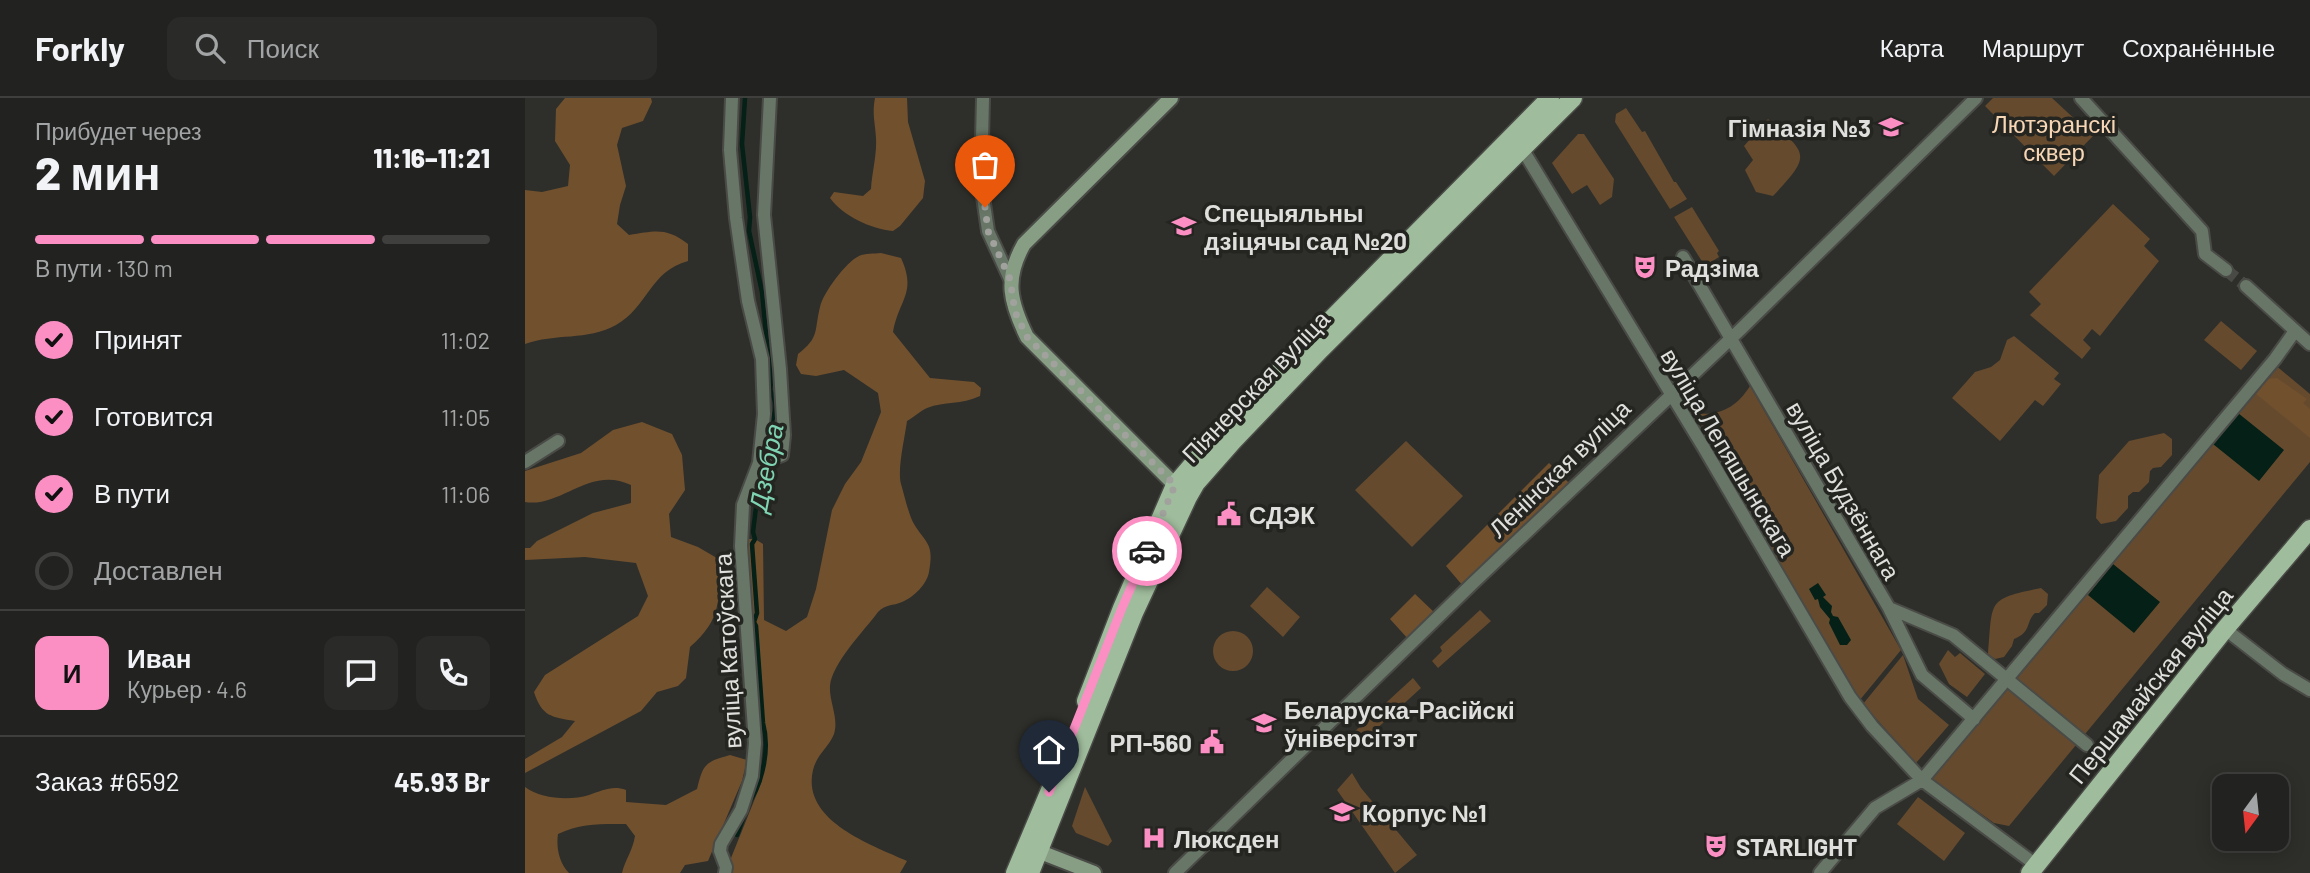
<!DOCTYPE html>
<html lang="ru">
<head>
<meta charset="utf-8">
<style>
  :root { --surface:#222320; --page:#2a2b29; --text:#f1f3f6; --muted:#a2a4a5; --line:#3f403e; --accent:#fb8fc4 }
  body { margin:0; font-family:Barlow,sans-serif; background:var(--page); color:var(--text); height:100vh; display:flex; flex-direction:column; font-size:26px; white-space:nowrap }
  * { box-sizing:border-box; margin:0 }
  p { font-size:23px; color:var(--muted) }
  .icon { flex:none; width:38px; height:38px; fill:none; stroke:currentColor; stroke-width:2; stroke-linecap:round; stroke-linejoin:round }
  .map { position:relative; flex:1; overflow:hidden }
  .sheet { display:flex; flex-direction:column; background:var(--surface); width:525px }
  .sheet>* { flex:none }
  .needle { width:46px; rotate:195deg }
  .buttons { position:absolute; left:1687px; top:676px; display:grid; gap:14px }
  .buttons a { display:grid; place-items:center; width:77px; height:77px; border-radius:14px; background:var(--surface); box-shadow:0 4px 18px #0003,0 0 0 2px var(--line); font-size:35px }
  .pin { position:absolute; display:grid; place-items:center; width:60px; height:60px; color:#fff; margin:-72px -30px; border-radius:50% 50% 50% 0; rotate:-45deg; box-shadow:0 0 7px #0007 }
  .pin .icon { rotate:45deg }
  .courier { position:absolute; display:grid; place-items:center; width:70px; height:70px; margin:-35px; border:5px solid #fb8fc4; border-radius:50%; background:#fff; color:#222; box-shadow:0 2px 9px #0007 }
  .headline em { font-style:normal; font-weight:800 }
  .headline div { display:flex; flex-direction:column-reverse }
  .headline { display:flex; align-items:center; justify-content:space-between; height:119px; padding:0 35px }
  h1 { font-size:46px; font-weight:800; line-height:52px }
  .bar { display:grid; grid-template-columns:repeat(4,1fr); gap:10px 7px; align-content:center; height:84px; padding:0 35px }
  .bar i { height:9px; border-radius:5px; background:var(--line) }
  .bar .current { background:var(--accent) }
  .bar p { grid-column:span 4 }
  .line { display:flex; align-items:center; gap:18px; padding:0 35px; border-top:2px solid var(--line) }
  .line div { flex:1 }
  .round { display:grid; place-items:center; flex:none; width:74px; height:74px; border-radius:14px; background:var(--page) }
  ol { padding:0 35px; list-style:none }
  li { display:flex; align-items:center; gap:21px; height:77px }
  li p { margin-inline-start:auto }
  li .icon { padding:7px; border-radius:50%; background:var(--accent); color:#111; stroke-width:4 }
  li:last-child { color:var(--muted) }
  li i { width:38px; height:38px; border:4px solid var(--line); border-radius:50% }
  header { display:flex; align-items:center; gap:42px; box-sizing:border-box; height:98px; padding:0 35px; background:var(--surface); border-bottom:2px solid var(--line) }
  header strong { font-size:33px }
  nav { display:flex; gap:38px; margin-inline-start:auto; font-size:24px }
  .search { width:490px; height:63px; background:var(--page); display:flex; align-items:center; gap:18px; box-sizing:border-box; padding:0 24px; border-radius:14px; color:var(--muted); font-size:26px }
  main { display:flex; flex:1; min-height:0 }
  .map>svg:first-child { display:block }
  .green { fill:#654a2e }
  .forest { fill:#71502e }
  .water { fill:#042017 }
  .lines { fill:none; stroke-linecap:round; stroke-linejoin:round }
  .stream { stroke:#042017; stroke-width:4.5 }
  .street-tunnel { stroke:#494a45; stroke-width:12; stroke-dasharray:12 6; stroke-linecap:butt }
  .street-casing { stroke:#4a4b47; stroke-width:16 }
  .secondary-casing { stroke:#4a4b47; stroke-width:18 }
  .primary-casing { stroke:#4a4b47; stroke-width:21 }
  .street { stroke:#677666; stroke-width:12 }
  .secondary { stroke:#879e84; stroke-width:14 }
  .primary { stroke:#9fbc9c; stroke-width:18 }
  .done { stroke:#a1a29e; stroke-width:7; stroke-dasharray:0 12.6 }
  .route { stroke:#fb8fc4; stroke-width:9 }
  .labels { text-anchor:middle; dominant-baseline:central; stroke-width:7; stroke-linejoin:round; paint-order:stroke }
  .park-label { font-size:24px; fill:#f7d6b5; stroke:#242520 }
  .poi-label { font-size:24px; font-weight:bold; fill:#dfe0dd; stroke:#242520; text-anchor:start }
  .street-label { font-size:24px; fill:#dfe0dd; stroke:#242520 }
  .water-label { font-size:26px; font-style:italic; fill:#7fd4b4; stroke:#242520 }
</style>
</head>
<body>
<header>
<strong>Forkly</strong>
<div class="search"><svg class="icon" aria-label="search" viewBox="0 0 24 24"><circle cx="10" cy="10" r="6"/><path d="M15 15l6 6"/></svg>Поиск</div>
<nav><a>Карта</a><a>Маршрут</a><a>Сохранённые</a></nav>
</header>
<main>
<section class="sheet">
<div class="headline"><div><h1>2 мин</h1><p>Прибудет через</p></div><em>11:16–11:21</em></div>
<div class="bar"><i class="current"></i><i class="current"></i><i class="current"></i><i></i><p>В пути · 130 m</p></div>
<ol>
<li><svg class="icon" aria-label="check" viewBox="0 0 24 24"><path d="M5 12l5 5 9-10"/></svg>Принят<p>11:02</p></li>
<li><svg class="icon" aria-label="check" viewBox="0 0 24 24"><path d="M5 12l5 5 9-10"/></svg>Готовится<p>11:05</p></li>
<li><svg class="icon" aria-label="check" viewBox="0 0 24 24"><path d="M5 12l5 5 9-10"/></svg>В пути<p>11:06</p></li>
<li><i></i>Доставлен</li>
</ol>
<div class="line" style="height:126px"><b class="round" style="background:var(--accent);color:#111">И</b><div><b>Иван</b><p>Курьер · 4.6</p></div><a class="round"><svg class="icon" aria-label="chat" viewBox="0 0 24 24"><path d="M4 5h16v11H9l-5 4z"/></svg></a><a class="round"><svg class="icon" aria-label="phone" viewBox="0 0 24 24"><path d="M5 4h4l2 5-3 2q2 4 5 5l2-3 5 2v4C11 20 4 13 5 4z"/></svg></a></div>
<div class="line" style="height:91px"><div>Заказ #6592</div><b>45.93 Br</b></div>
</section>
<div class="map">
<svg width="1785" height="775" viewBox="0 0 1785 775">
  <rect width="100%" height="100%" fill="#2e2f2a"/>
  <path class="green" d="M1468,0H1527L1568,38L1529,78L1460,8Z
    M1101,10L1117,34L1120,33L1149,84H1151L1162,101L1145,111L1090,24L1091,16Z
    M1243,21C1284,57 1286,57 1248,98L1231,94L1220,72L1228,62L1219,48Z
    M1053,36H1059L1089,81L1087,99L1075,107L1062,87L1047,96L1027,65Z
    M1588,106L1625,141L1619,148L1634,163L1575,238L1567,231L1558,242L1566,250L1557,261L1505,217L1516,206L1504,194Z
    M1167,109L1194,153L1192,155L1194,159L1183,166L1178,165L1149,119Z
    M1696,223L1732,253L1716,272L1679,242Z
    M1489,238L1534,275L1529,281L1536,286L1518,308L1510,302L1475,343L1427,300L1450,274L1466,269L1475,262L1482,242Z
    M1749,266L1785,296V364L1484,728L1469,725L1407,681Z
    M1225,288L1376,552L1334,603L1169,315C1194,319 1212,309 1225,288Z
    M1639,335L1647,341V357L1636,369L1628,370L1625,373L1624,384L1614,394H1608L1603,398V410L1591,423L1576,426L1571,420L1574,377L1604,343Z
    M881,343L938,398L887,449L830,392Z
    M742,489L775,519L758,539L725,508Z
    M1516,490L1523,496L1522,507L1514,515H1510C1500,525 1507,534 1489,541L1487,548L1479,559L1470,561L1463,556C1468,502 1461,501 1516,490Z
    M955,512L966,523L913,570L907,563L917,553L915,549Z
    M688 553a20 20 0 1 1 40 0a20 20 0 1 1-40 0Z
    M1423,552L1430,559L1435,555L1460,576L1442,599L1424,586L1414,566Z
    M1378,557L1393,601L1424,627L1391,665L1338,606Z
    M888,580L896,590L835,646L827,636Z
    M827,675L836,690L892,757L870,775L812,692Z
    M560,689L587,743L583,748L551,735L547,728Z
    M1393,699L1440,735L1419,763L1372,726Z"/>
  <path class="forest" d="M40,0H126L127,4L118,23L97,30L92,47L101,88L95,107L92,126L104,137C130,133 141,129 163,146V163C125,173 122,210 91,227C62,243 30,235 0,246V92L17,94L43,88L45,67L30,43L31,11Z
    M350,0H382L383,24L400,83L398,100L375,128L368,133C346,131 318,118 305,100L309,94L338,98L346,91C347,74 352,57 351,40C350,24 347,16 350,0Z
    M356,155L376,160C392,195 374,201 368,234L405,280L449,284L456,290L455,298C436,307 420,303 402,310C395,313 389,319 382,323C380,339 372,371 376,386C379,396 384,418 389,426C402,447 409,445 404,474C402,486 389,499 377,504C368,508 360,506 353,514C339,533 307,565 305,588C304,604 314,620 309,636C304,649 292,656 288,672C276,723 347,747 382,763L375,775H204L206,760L237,683L240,645L228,576L222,452L224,441H230L238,446L239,522L261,533L282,519L291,491L307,412L320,386L336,364L356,314L353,295L319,272L291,278L276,276L271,267L273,256C295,239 289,233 295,209C298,195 321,164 334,158C340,155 349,156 356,155Z
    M1752,280L1782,301L1778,305L1785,311V340L1730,295L1741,281Z
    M117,324L147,336L157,357L160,392L144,416L146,439L173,449L197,463C192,504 198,520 165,549L161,580L153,588L132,594L116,613L0,675V661L37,639L50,623C27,619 17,619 9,594L20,577L113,518L123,498L111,465L60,459L0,462V450H5L12,443L68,415L106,405V387C65,367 36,410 0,404V373L56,355L88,332Z
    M1024,365L1046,387L938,488L921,468Z
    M890,496L911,516L884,542L865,521Z
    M205,657L222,662L217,683L183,763L160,767L155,775H97C100,762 108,752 110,738L101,726C76,726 56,725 33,736C31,749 34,765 44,775H0V689C16,701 45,703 64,697C77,693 87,687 101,692V704L141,707L172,691C178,666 180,664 205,657Z"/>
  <path class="water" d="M1713,315L1759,352L1734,383L1688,346Z
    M1588,466L1635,504L1609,535L1563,497Z
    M1293,485L1301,497L1298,499L1307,508L1306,514L1308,518L1313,519L1326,542L1322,547H1315L1304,525L1305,521L1295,509L1293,501L1290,502L1284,491Z"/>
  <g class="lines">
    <path class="stream" d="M220,0L217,46L225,119L224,133L237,194L243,256L247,277L245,292C253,305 252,313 245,326L249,342L241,385L236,389L232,401L228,434L230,441L227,446L232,515L229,524L231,528L238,625C245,651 238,684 223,706
      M212,737L219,718"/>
    <path class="street-tunnel" d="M1701,172L1721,188"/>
    <g class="street-casing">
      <path id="street" d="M458,0L456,85L463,133L485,181
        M1556,0L1677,133L1680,156L1701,172
        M993,44L1179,350L1325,599L1347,628L1397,682L1511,767
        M1158,159L1364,510L1428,537L1562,647
        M1721,188L1785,246
        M0,364L33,343
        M234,365L257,357L259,337L255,271L239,117L245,0
        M1364,510L1397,577L1449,621
        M1700,531L1758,576L1785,592
        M200,775L201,769L195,753L196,746L216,712L227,678L230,645L216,448L218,407L234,365L239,316L237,261L223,203L211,120L205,52L207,0
        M650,775L947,486L1216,231L1451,0
        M1295,775L1350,710L1397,682L1750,261L1770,233"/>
    </g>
    <g class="secondary-casing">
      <path id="secondary" d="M646,0L499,146C479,181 485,204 502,239L650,387
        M505,750L569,775"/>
    </g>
    <g class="primary-casing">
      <path id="primary" d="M561,603L597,510L650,387L698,331L1025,0
        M490,775L539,659
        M505,775L609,515L663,399L671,385L708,343L796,251L1048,0
        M1505,775L1700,531L1785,431"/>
    </g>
    <use href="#street" class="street"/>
    <use href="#secondary" class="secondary"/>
    <use href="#primary" class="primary"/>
  </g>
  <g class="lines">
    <path class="done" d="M460,109L463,133L485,181L490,214L502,239L650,387L622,453"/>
    <path class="route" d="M524,694L597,510L622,453"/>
  </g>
  <defs>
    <g id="school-bare" transform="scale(1.89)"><path d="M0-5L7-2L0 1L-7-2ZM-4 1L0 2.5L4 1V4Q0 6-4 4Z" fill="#fb8fc4" stroke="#242520" stroke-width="2.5" paint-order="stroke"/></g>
    <g id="theatre-bare" transform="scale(1.89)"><path d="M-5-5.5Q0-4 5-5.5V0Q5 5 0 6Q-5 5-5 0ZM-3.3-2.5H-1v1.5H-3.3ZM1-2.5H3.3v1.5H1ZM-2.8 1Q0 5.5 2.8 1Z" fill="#fb8fc4" stroke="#242520" stroke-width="2.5" paint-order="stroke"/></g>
    <g id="civic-bare" transform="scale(1.89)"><path d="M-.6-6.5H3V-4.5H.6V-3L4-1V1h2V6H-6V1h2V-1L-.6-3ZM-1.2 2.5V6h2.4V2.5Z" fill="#fb8fc4" stroke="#242520" stroke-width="2.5" paint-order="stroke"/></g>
    <g id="university-bare" transform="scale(1.89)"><path d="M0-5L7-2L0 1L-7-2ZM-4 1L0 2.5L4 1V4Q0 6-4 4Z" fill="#fb8fc4" stroke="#242520" stroke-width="2.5" paint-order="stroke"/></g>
    <g id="hospital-bare" transform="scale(1.89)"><path d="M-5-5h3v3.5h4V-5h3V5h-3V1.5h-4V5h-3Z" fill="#fb8fc4" stroke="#242520" stroke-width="2.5" paint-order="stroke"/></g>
  </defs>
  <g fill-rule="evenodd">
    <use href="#school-bare" x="1366" y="29"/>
    <use href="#school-bare" x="659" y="128"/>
    <use href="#theatre-bare" x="1120" y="169"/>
    <use href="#civic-bare" x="704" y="416"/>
    <use href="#university-bare" x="739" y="625"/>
    <use href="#civic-bare" x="687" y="644"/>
    <use href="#school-bare" x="817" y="714"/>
    <use href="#hospital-bare" x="629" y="740"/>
    <use href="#theatre-bare" x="1191" y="748"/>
  </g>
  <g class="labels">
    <g class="park-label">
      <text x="1529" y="25">Лютэранскі<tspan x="1529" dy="28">сквер</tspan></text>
    </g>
    <g class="poi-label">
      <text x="1346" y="29" text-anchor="end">Гімназія №3</text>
      <text x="679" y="114">Спецыяльны<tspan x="679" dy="28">дзіцячы сад №20</tspan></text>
      <text x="1140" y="169">Радзіма</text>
      <text x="724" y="416">СДЭК</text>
      <text x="759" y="611">Беларуска-Расійскі<tspan x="759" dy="28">ўніверсітэт</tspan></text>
      <text x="667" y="644" text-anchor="end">РП-560</text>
      <text x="837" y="714">Корпус №1</text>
      <text x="649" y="740">Люксден</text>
      <text x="1211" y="748">STARLIGHT</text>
    </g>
    <g class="street-label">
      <text transform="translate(730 288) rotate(-46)">Піянерская вуліца</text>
      <text transform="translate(1204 354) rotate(59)">вуліца Лепяшынскага</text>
      <text transform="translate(1034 370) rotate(-44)">Ленінская вуліца</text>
      <text transform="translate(1319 392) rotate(60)">вуліца Будзённага</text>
      <text transform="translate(202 553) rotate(-93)">вуліца Катоўскага</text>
      <text transform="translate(1625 587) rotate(-51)">Першамайская вуліца</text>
    </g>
    <g class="water-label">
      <text transform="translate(240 369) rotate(-79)">Дзебра</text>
    </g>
  </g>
</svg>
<div class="buttons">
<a><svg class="needle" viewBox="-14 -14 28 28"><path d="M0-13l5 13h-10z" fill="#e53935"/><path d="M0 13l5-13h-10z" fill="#a2a4a5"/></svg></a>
</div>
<div class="pin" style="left:460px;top:109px;background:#ea580c"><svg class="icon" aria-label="bag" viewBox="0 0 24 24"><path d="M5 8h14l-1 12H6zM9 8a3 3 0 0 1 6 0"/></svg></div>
<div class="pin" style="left:524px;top:694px;background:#1f2937"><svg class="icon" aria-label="home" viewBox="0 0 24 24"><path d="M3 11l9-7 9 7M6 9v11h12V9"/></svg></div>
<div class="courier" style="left:622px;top:453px"><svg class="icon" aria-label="car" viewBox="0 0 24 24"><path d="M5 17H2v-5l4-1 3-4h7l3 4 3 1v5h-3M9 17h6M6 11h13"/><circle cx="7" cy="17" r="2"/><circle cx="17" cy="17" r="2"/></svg></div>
</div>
</main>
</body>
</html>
